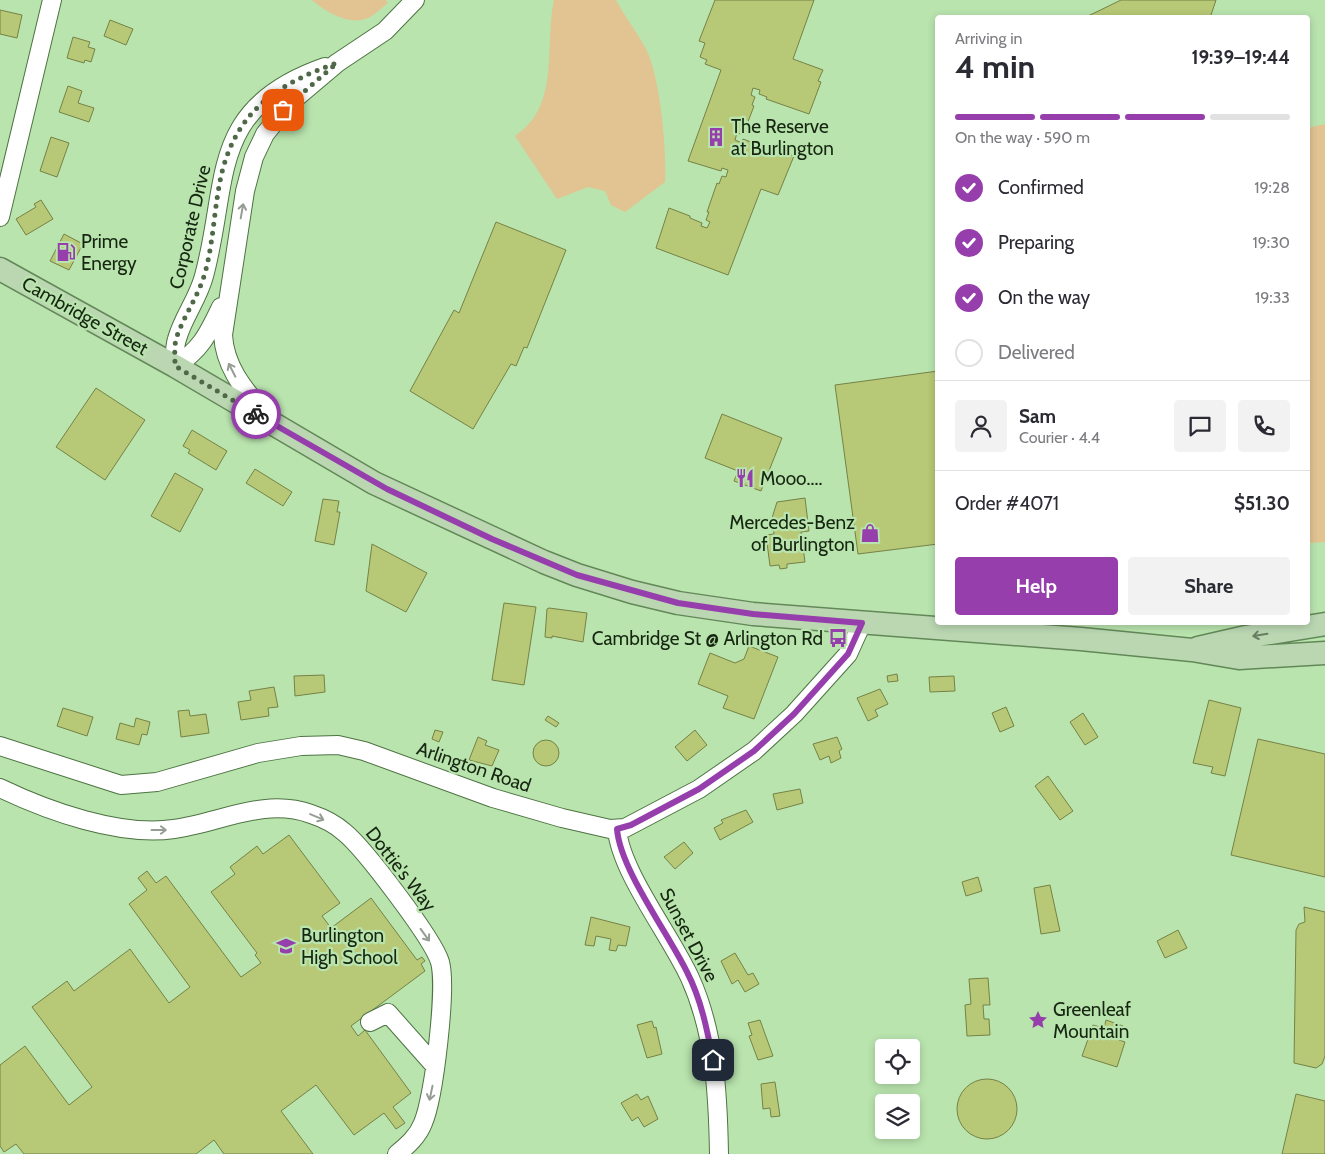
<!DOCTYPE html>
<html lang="en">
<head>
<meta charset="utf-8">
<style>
  :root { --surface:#fff; --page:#f2f2f3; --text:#2b2b33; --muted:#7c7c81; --line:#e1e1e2; --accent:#963fac }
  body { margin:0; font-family:Cabin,sans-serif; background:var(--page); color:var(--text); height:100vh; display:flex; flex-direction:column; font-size:19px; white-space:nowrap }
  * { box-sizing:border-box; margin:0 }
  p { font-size:16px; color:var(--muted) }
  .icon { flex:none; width:28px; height:28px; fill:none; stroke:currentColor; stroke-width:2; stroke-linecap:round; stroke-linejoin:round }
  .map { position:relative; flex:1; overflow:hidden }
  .side { position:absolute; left:935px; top:15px; width:375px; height:610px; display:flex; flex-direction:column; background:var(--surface); border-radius:5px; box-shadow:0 2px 8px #0003 }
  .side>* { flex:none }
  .tools { position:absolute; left:875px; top:1039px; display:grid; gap:10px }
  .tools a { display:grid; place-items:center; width:45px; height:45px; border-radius:5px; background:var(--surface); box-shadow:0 2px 8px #0003; font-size:25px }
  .pin { position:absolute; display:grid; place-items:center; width:42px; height:42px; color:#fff; margin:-21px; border-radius:10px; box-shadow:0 2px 8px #0006 }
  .courier { position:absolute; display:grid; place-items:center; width:50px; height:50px; margin:-25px; border:4px solid #963fac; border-radius:50%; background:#fff; color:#222; box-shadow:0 1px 6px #0007 }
  .overview em { font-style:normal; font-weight:700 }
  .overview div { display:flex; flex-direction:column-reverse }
  .overview { display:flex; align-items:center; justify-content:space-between; height:85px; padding:0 20px }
  h1 { font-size:32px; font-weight:700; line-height:38px }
  .bar { display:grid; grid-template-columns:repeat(4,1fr); gap:8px 5px; align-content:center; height:60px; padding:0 20px }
  .bar i { height:6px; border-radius:4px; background:var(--line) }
  .bar .selected { background:var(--accent) }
  .bar p { grid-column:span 4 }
  .line { display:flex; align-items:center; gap:12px; padding:0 20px; border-top:1px solid var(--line) }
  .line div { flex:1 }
  .round { display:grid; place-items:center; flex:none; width:52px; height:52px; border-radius:5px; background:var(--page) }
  ol { padding:0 20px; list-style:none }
  li { display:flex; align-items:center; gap:15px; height:55px }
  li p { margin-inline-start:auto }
  li .icon { padding:5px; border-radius:50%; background:var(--accent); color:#fff; stroke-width:4 }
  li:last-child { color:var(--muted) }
  li i { width:28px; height:28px; border:2px solid var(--line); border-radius:50% }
  .primary-button { display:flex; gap:10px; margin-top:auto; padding:10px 20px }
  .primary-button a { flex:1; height:58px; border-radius:5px; background:var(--accent); color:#fff; font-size:20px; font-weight:700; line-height:58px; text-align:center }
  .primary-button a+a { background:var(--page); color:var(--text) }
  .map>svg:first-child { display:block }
  .green { fill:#e2c392 }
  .building { fill:#b7c976; stroke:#758246 }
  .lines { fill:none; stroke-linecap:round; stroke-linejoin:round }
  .minor-casing { stroke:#4d7342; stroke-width:20 }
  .major-casing { stroke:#638858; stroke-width:25 }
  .minor { stroke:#fff; stroke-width:18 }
  .major { stroke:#bad7b2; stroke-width:22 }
  .oneway { stroke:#969d94 }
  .oneway2 { stroke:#687e62 }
  .done { stroke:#4f6848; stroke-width:5; stroke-dasharray:0 9 }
  .route { stroke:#963fac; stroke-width:6 }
  .labels { text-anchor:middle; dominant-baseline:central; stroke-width:4.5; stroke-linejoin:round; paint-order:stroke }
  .poi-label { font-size:19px; fill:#162611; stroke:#b9e4ae; text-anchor:start }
  .street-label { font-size:19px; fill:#162611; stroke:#b9e4ae }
</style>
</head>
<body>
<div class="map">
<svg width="1325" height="1154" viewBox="0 0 1325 1154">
  <rect width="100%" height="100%" fill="#b9e4ae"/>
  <path class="green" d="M312,0H386L388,3C381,8 375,15 368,18C349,26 326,12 312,0Z
    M554,0H616C625,17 637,32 646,49C660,76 667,151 665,182L625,212L611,205L605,191L588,187L557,199L515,136C561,106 544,47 554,0Z
    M1325,124V542L1308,543V128Z"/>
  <path class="building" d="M715,0H814L793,59L823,70L818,81L821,82L809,114L766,99L767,97L759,94L760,90L753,88L751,95L755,97L752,105L754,106L746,127L744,126L741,134L737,133L735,140L742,143L743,139L751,142V140L794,156L778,195L761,189L728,275L656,248L669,208L690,216V218L702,223L701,226L707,228L710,222L706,220L709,212H707L717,183L719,184L722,176L726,177L728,170L722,168L721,171L688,161L721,70L705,64L707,60L700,57L705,43L699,41Z
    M1121,0H1216L1210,18H1084Z
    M0,10L22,15L17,38L0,34Z
    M110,20L133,29L126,45L104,36Z
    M73,37L90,42L88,47L95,49L91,62L85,60L84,63L67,58Z
    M68,86L82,91L78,103L94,108L89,122L59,112Z
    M51,137L69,143L57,177L40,171Z
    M41,200L53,219L26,235L16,219L36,207L34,204Z
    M496,222L566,250L527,348L524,347L516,366L511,364L473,429L410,391L454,310L459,313Z
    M64,234L83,244L69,270L50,261Z
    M938,371V544L858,554L835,385Z
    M96,388L145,420L105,480L56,447Z
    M722,414L782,438L761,491L734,481L738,471L705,458Z
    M192,430L227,451L216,470L188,453L190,450L183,446Z
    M255,469L292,492L283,506L246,483Z
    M175,473L203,489L180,532L151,516Z
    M805,498L809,531L801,532L805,562L787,564V568L780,569L779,565L770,566L766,535L774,534L772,518L777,502Z
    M323,499L339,501L337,512H340L334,545L315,541Z
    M372,544L427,573L406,612L366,591Z
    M504,603L536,607L524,685L492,680Z
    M549,608L587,613L583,642L552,636V638L545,637L547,609Z
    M749,646L778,657L754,719L723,708L728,696L698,684L710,653L735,663L744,659Z
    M897,674L898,681L888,682L887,676Z
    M324,675L325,692L295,696L294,676Z
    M954,676L955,691L930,692L929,677Z
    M274,687L278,707L268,708L269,716L241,720L238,702L251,700L249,691Z
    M880,689L888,704L875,710L878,716L868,721L857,698Z
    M1209,700L1241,708L1225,776L1211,773L1213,767L1193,763Z
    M1006,707L1014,726L1000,732L992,713Z
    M63,708L93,717L87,736L57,726Z
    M189,710L190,716L206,714L209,733L181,737L178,711Z
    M1083,713L1098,737L1085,745L1070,722Z
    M548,716L559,723L556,727L545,720Z
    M136,718L150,722L147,735L142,734L139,745L116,739L120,723L134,727Z
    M435,730L443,732L439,742L432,739Z
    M695,730L707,745L687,761L675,747Z
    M478,737L487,741L485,745L499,750L492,766L469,760Z
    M837,737L842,749L839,751L841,758L831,763L829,756L820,760L813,744Z
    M1258,739L1325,754V877L1231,855Z
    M533 753a13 13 0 1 1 26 0a13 13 0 1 1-26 0Z
    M1048,776L1073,811L1060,820L1035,786Z
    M800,789L803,803L777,810L773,794Z
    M746,810L753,822L720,840L714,828L723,823L721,820Z
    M289,835L340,903L322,916L331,928L371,898L417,960L422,957L425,961L421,964L425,971L351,1026L358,1036L365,1030L411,1093L393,1107L405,1123L396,1129L384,1113L354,1135L316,1085L281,1111L313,1154H224L214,1140L196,1154H24L16,1144L4,1152L0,1146V1065L25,1046L69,1105L92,1087L32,1007L67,981L74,991L130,949L169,1003L190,987L129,904L147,890L138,878L147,871L156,883L166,876L241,977L261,963L255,955L257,953L211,892L235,874L230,867L257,846L263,854Z
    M684,842L693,853L675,869L664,857Z
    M978,877L982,891L966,896L962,882Z
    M1050,885L1060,931L1041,934L1034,888Z
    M1304,907L1325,912V1056L1322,1064L1316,1068L1294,1063L1296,930L1299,924L1305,922Z
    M591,917L630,927L626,946L618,945L616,951L609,950L611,939L596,936L594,946L585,945Z
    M1178,930L1187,948L1165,958L1157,941Z
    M735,953L748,975L753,973L759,984L745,992L738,980L732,984L721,961Z
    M988,978L990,1005H983L984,1019H989L990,1035L967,1036L965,1005L971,1004L969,979Z
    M760,1020L773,1056L758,1060L749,1036L752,1035L748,1023Z
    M1106,1020L1123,1026L1119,1040L1125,1042L1117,1067L1082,1056L1093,1025L1104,1028Z
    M652,1021L654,1028L656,1027L662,1054L647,1058L637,1025Z
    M957 1109a30 30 0 1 1 60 0a30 30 0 1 1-60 0Z
    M775,1082L780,1116L771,1117L770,1108L763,1109L761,1084Z
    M637,1094L641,1100L648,1096L658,1119L644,1127L638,1117L632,1121L621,1103Z
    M1296,1094L1325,1101V1154H1282Z"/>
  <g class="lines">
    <g class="minor-casing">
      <path id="minor" d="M0,217L52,0
        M175,366C175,357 174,348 177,339C183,317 198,299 204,276C230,180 207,108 325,67
        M175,366C201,350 208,334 221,307
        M267,417C246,391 225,369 223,335L245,191L254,157L265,134L292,101L337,63L385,31L415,0
        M0,746L121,785L157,782L258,753L301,746L338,745L364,751L493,798L562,818L610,829L625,828L699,789L754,751L794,714L848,654L862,623
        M0,788C48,811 120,837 174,829C220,823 264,797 311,814C323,818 335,824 344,832C364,848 433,939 440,962C447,988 434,1098 423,1123C418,1136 408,1145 397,1154
        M617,829C620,871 671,936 690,978C715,1033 718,1095 719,1154
        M370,1022L388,1013L435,1066"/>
    </g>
    <g class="major-casing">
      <path id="major" d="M0,269L175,366L374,483L544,562L577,575L632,592L678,603L753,614L1081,639L1192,650L1239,658L1325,653
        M1198,648L1246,637L1325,624"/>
    </g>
    <use href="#minor" class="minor"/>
    <use href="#major" class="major"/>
  </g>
  <defs><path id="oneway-shaft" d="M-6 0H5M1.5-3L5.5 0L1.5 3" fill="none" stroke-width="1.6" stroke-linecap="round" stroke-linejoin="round" transform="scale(1.25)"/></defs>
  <g class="oneway">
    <use href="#oneway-shaft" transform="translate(242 211) rotate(-80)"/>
    <use href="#oneway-shaft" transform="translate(232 370) rotate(-117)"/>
    <use href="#oneway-shaft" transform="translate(317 817) rotate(23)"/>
    <use href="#oneway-shaft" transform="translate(159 830)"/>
    <use href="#oneway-shaft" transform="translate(425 935) rotate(54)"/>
    <use href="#oneway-shaft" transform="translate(431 1093) rotate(102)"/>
  </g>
  <use class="oneway2" href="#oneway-shaft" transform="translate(1260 635) rotate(171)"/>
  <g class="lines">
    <path class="done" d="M256,414L175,366C175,357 174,348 176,339C183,317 198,297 205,273C214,240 214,206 222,172C238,109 280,83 337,63L283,110"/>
    <path class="route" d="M256,414L387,489L492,539L577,575L678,603L753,614L862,623L848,654L794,714L754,751L699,789L631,825L617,829C620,869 668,933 687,972C701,999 707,1029 713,1060"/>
  </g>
  <defs>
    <g id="building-bare" transform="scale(1.5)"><path d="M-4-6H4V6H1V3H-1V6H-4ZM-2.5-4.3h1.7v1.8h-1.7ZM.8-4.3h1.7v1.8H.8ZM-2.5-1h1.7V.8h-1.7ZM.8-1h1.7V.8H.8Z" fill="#963fac" stroke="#b9e4ae" stroke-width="2.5" paint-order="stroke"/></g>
    <g id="fuel-bare" transform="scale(1.5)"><path d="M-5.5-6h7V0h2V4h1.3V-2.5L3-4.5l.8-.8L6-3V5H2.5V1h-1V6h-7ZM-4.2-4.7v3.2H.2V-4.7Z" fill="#963fac" stroke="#b9e4ae" stroke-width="2.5" paint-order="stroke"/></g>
    <g id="restaurant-bare" transform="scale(1.5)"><path d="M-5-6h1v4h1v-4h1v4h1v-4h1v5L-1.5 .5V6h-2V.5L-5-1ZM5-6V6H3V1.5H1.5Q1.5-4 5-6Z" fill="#963fac" stroke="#b9e4ae" stroke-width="2.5" paint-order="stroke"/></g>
    <g id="shop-bare" transform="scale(1.5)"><path d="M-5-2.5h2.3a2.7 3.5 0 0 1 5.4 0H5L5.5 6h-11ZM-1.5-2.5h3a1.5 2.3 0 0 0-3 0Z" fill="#963fac" stroke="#b9e4ae" stroke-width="2.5" paint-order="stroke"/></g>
    <g id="bus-bare" transform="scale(1.5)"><path d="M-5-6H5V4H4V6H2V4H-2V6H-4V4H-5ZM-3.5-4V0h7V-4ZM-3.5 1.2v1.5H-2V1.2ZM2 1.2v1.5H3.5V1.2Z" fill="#963fac" stroke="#b9e4ae" stroke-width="2.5" paint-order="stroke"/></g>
    <g id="school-bare" transform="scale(1.5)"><path d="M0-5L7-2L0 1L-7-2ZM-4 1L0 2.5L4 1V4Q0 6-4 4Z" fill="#963fac" stroke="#b9e4ae" stroke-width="2.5" paint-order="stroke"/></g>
    <g id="sight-bare" transform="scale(1.5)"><path d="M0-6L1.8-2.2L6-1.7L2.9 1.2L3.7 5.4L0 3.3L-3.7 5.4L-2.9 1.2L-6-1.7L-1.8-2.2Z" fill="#963fac" stroke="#b9e4ae" stroke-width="2.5" paint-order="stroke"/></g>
  </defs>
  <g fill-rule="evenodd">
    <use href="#building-bare" x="716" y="137"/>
    <use href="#fuel-bare" x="66" y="252"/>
    <use href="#restaurant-bare" x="745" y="478"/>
    <use href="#shop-bare" x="870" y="533"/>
    <use href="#bus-bare" x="838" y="638"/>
    <use href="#school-bare" x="286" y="946"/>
    <use href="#sight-bare" x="1038" y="1020"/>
  </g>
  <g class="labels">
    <g class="poi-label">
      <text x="731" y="126">The Reserve<tspan x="731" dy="22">at Burlington</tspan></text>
      <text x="81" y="241">Prime<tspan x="81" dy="22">Energy</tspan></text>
      <text x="760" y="478">Mooo....</text>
      <text x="855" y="522" text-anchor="end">Mercedes-Benz<tspan x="855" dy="22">of Burlington</tspan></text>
      <text x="823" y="638" text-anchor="end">Cambridge St @ Arlington Rd</text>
      <text x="301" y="935">Burlington<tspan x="301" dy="22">High School</tspan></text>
      <text x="1053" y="1009">Greenleaf<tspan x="1053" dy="22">Mountain</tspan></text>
    </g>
    <g class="street-label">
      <text transform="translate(190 227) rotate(-77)">Corporate Drive</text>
      <text transform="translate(85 316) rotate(29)">Cambridge Street</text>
      <text transform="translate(474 767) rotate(19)">Arlington Road</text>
      <text transform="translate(401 869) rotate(52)">Dottie's Way</text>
      <text transform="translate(689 935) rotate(62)">Sunset Drive</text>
    </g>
  </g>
</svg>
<div class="tools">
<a><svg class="icon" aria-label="locate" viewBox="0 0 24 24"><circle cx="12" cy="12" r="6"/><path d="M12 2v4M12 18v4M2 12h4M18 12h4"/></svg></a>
<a><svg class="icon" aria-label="layers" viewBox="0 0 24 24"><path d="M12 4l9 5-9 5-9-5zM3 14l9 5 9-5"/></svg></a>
</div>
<div class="pin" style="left:283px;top:110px;background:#ea580c"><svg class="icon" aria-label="bag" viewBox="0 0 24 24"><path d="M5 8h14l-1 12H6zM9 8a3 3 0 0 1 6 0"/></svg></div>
<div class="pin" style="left:713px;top:1060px;background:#1f2937"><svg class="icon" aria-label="home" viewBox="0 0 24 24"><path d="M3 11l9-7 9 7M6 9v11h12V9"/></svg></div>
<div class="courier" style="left:256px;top:414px"><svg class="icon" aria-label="bike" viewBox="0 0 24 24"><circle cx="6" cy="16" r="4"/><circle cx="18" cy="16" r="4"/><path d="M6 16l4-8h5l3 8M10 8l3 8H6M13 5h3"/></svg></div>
<section class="side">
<div class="overview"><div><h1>4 min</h1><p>Arriving in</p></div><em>19:39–19:44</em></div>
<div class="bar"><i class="selected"></i><i class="selected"></i><i class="selected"></i><i></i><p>On the way · 590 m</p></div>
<ol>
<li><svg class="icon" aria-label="check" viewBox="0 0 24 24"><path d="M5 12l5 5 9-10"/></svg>Confirmed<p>19:28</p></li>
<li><svg class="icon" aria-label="check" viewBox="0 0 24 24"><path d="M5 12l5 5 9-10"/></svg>Preparing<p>19:30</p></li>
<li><svg class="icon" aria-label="check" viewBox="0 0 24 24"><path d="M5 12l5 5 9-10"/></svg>On the way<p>19:33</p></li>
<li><i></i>Delivered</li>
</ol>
<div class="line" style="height:90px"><a class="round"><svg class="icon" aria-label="person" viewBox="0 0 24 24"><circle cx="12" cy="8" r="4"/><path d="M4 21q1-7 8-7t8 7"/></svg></a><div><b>Sam</b><p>Courier · 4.4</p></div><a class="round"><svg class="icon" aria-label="chat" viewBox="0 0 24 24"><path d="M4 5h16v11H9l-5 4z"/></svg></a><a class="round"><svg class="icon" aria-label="phone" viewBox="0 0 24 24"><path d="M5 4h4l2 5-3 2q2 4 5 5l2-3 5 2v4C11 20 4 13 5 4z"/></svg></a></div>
<div class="line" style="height:65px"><div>Order #4071</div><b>$51.30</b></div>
<div class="primary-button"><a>Help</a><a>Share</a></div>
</section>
</div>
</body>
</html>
